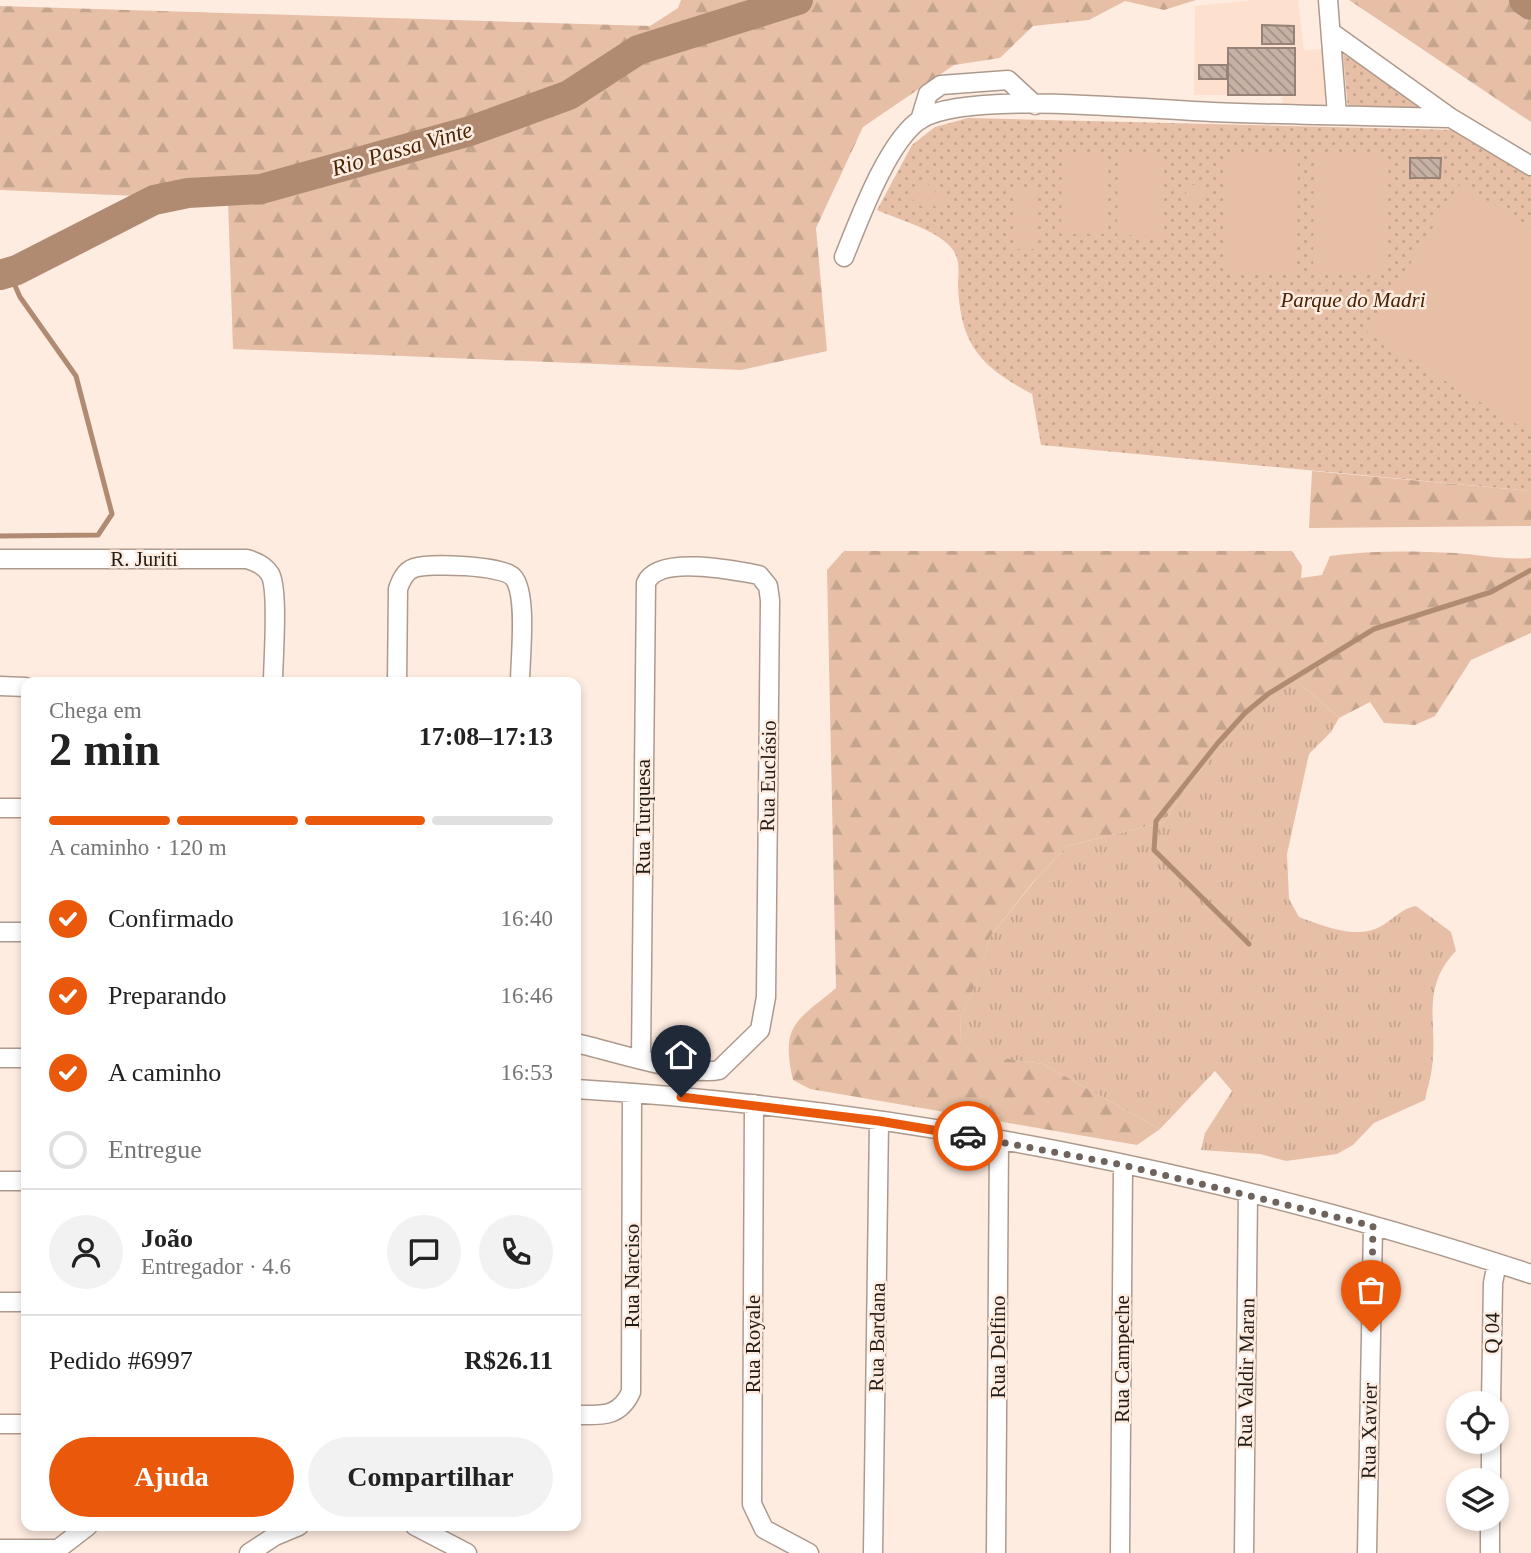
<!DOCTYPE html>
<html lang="pt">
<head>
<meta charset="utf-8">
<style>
  :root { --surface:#fff; --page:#f2f2f2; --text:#222; --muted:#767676; --line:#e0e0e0; --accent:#ea580c }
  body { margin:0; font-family:"Times New Roman",serif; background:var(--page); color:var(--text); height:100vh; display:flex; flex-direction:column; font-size:26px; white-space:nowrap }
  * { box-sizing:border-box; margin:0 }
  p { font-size:23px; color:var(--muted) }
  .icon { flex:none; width:38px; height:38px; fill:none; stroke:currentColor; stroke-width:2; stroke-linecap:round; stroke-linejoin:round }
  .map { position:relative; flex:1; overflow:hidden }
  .details { position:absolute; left:21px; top:677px; width:560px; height:854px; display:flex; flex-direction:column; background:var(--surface); border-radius:14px; box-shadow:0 4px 10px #0003 }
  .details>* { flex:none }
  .controls { position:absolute; left:1446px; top:1391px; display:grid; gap:14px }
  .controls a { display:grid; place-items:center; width:63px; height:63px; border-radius:50%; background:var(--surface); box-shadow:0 4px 10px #0003; font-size:35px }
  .pin { position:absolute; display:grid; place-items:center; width:60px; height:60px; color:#fff; margin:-72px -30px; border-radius:50% 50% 50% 0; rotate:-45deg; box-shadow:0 0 7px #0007 }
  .pin .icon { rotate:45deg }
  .courier { position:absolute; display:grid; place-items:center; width:70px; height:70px; margin:-35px; border:5px solid #ea580c; border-radius:50%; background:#fff; color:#222; box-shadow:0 2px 9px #0007 }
  .head em { font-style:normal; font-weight:800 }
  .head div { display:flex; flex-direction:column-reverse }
  .head { display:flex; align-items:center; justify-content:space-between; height:119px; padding:0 28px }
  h1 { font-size:46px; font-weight:800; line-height:52px }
  .bar { display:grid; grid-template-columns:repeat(4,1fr); gap:10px 7px; align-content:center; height:84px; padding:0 28px }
  .bar i { height:9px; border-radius:5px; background:var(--line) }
  .bar .selected { background:var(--accent) }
  .bar p { grid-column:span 4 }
  .line { display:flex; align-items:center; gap:18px; padding:0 28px; border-top:2px solid var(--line) }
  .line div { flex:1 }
  .round { display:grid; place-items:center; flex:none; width:74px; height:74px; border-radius:37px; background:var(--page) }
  ol { padding:0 28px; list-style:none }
  li { display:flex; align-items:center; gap:21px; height:77px }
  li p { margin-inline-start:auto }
  li .icon { padding:7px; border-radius:50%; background:var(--accent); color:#fff; stroke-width:4 }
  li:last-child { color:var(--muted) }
  li i { width:38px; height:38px; border:4px solid var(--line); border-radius:50% }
  .button { display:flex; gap:14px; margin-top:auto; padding:14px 28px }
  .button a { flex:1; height:80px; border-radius:42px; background:var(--accent); color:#fff; font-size:28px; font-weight:800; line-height:80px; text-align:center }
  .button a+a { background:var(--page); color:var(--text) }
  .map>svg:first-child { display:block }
  .built { fill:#fde0ce }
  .grass { fill:url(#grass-tufts) }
  .forest { fill:url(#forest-firs) }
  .park { fill:url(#park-dots) }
  .pitch { fill:#e6bfa6 }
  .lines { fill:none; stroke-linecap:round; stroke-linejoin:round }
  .stream { stroke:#b08b72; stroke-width:5 }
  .river { stroke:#b08b72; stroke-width:30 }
  .building { fill:url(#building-back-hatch); stroke:#968276; stroke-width:2 }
  .minor-casing { stroke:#ae9a8d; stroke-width:21 }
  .minor { stroke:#fff; stroke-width:18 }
  .done { stroke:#6f645d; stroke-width:7; stroke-dasharray:0 12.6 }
  .route { stroke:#ea580c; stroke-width:9 }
  .labels { text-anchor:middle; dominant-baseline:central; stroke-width:5; stroke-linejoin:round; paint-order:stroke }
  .park-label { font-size:21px; font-style:italic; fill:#482203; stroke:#feece1 }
  .street-label { font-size:21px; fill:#221b16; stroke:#feece1 }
  .water-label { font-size:23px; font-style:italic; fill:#4a2405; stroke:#feece1 }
</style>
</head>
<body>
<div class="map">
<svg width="1531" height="1553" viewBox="0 0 1531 1553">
  <defs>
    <pattern id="grass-tufts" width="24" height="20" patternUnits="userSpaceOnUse" patternTransform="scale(1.75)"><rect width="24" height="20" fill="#e6bfa6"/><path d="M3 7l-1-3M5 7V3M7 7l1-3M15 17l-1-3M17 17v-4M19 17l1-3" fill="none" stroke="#c5a48e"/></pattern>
    <pattern id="forest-firs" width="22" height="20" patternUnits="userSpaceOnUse" patternTransform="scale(1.75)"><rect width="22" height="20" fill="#e6bfa6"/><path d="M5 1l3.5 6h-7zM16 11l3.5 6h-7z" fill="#c5a48e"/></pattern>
    <pattern id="park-dots" width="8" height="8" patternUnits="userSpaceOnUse" patternTransform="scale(1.75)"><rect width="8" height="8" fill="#e6bfa6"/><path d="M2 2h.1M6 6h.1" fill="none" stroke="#c5a48e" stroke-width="1.8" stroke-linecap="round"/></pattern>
    <pattern id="building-back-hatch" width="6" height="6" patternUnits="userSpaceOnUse" patternTransform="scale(1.75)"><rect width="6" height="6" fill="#c6b1a4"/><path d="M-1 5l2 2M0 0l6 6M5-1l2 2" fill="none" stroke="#a08f85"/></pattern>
  </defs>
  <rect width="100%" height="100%" fill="#feece1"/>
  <path class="built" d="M1253,0H1298L1304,50L1324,49L1329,92L1322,107L1283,109L1282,95H1194L1195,6Z"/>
  <path class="grass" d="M1291,671L1296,680L1339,718L1331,732L1309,754L1287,854L1289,899L1299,917C1324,926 1358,941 1383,925C1396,917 1401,909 1416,906L1451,932L1456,951C1420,988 1438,1023 1432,1067C1431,1078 1427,1089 1425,1100L1374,1123L1353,1145L1337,1154L1286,1161L1260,1154L1201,1150L1205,1133L1232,1091L1215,1071L1160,1129L1043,1064L970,1054L960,1038L961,1017L977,981L990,937L1036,879L1067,846L1164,822L1187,785Z"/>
  <path class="forest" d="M681,0H1196L1164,10L1125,1L1089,20L1033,26L1000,58L954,65L863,127L816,228L827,351L741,370L233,349L228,200L0,190V6L650,26L678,8Z
    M1349,0H1531V122Z
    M1312,471L1531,491V526L1309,528Z
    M844,551H1292L1302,566L1301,578L1322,575L1330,556C1371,550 1413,551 1455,553C1482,555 1503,560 1531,558V633L1471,660L1435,716L1415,725L1384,723L1370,702L1339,718L1296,680L1291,672L1187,785L1164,822L1067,846L1033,882L990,937L978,979L961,1017L960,1038L970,1053L1043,1064L1160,1129L1137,1145L810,1089L793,1080C780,1024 797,1021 836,988L827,570Z"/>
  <path class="park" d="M1343,54L1417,99L1424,106L1423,111L1348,110Z
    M968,118L1456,130L1531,174V491L1041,445L1032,394C982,367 961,347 958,287C958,273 961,262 953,250C939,230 899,220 877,210L912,145L935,127Z"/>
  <path class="pitch" d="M1226,153L1298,154L1297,273L1225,272Z
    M1062,154H1106V234H1061Z
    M1118,155H1162L1161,236L1117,235Z
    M1314,155L1386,156L1385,275L1313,274Z
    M925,181L936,193L947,199V204L942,209L931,205L919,206L911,198V188Z
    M1460,184L1531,227V433L1367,333Z
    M1186,185H1205V205H1186Z
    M1015,188H1037L1036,249H1015Z"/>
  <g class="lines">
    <path class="stream" d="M0,536L98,535L112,514L76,376L20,297L12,279L17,270
      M1249,944L1154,850L1156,821L1217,744L1245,713L1268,694L1374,629L1491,592L1531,570"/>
    <path class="river" d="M1524,0L1531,5
      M0,275L17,270L154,200L188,193L261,189L470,131L569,95L638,50L798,0"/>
  </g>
  <path class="building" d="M1262,25L1294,26V44H1262Z
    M1228,48H1295V95H1228Z
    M1199,65H1227V79H1199Z
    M1410,158H1441L1440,178H1410Z"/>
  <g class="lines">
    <g class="minor-casing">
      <path id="minor" d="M1328,0L1337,115
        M1331,32L1451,118L1531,166
        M920,120L928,94L941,85L1008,80L1035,105
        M844,257C859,220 888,140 921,119C969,90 1149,110 1212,112C1291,115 1371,116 1451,118
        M0,559H247C256,562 264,565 270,574C279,590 273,660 273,682
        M397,682L398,589C401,580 405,571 414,568C430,563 502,565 513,577C528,593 520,659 520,682
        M0,686L26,687
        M0,808H26
        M0,932H26
        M576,1043C608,1050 690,1077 719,1070L760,1030L766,997L770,600L768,586L759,575C733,570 658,555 646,583L641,1058
        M0,1058H26
        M576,1089C899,1109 1224,1172 1531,1274
        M754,1104L752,1504L764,1529L809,1553
        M0,1181H26
        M0,1302H26
        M1491,1404L1493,1283L1497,1263
        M576,1415C601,1415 619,1418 631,1392L632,1093
        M0,1424H26
        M1491,1480V1442
        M415,1526L467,1553
        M0,1549H58L88,1526
        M249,1553L275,1536L299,1526
        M873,1553L879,1121
        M996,1553L999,1141
        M1120,1553L1123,1165
        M1244,1553L1248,1193
        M1367,1553L1373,1226
        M1490,1553V1519"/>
    </g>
    <use href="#minor" class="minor"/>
  </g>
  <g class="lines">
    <path class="done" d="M968,1136L1123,1165L1373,1226L1371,1332"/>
    <path class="route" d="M681,1097L879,1121L968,1136"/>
  </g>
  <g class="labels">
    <g class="park-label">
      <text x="1353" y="300">Parque do Madri</text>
    </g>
    <g class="street-label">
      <text x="144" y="559">R. Juriti</text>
      <text transform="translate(768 776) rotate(-89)">Rua Euclásio</text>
      <text transform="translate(643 817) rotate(-90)">Rua Turquesa</text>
      <text transform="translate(632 1276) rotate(-90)">Rua Narciso</text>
      <text transform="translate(1492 1333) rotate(-89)">Q 04</text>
      <text transform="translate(877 1337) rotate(-89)">Rua Bardana</text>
      <text transform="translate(753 1344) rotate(-90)">Rua Royale</text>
      <text transform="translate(998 1347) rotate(-90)">Rua Delfino</text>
      <text transform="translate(1122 1359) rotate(-90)">Rua Campeche</text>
      <text transform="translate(1246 1373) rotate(-89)">Rua Valdir Maran</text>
      <text transform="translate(1369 1431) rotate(-89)">Rua Xavier</text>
    </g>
    <g class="water-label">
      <text transform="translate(402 149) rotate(-16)">Rio Passa Vinte</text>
    </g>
  </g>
</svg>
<div class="controls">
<a><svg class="icon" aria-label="locate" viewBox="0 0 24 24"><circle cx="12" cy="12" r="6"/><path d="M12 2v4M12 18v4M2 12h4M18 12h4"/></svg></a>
<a><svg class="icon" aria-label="layers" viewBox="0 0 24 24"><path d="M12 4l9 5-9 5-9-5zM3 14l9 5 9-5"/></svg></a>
</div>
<div class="pin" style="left:1371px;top:1332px;background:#ea580c"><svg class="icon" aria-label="bag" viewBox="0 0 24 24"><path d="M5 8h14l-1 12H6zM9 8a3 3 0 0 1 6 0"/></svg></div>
<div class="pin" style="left:681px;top:1097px;background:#1f2937"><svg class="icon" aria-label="home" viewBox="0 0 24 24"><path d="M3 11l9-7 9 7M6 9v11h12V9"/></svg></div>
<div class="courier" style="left:968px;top:1136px"><svg class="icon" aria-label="car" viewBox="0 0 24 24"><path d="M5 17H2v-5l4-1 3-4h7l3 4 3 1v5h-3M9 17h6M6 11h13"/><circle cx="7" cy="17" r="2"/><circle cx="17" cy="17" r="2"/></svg></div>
<section class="details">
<div class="head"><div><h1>2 min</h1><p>Chega em</p></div><em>17:08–17:13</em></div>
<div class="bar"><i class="selected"></i><i class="selected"></i><i class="selected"></i><i></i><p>A caminho · 120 m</p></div>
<ol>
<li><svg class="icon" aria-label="check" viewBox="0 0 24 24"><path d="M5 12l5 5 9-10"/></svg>Confirmado<p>16:40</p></li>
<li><svg class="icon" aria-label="check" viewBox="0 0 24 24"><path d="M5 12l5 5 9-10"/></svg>Preparando<p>16:46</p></li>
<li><svg class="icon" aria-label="check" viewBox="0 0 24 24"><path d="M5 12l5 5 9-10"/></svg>A caminho<p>16:53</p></li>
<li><i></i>Entregue</li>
</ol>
<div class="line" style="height:126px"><a class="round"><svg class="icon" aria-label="person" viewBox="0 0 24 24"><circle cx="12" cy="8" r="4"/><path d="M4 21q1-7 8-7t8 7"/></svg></a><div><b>João</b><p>Entregador · 4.6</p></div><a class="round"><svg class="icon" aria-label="chat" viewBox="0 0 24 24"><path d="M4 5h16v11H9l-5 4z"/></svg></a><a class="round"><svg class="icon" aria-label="phone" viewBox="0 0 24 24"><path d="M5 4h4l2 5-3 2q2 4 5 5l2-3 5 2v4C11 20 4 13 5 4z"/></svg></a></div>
<div class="line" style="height:91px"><div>Pedido #6997</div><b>R$26.11</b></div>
<div class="button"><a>Ajuda</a><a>Compartilhar</a></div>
</section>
</div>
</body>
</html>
